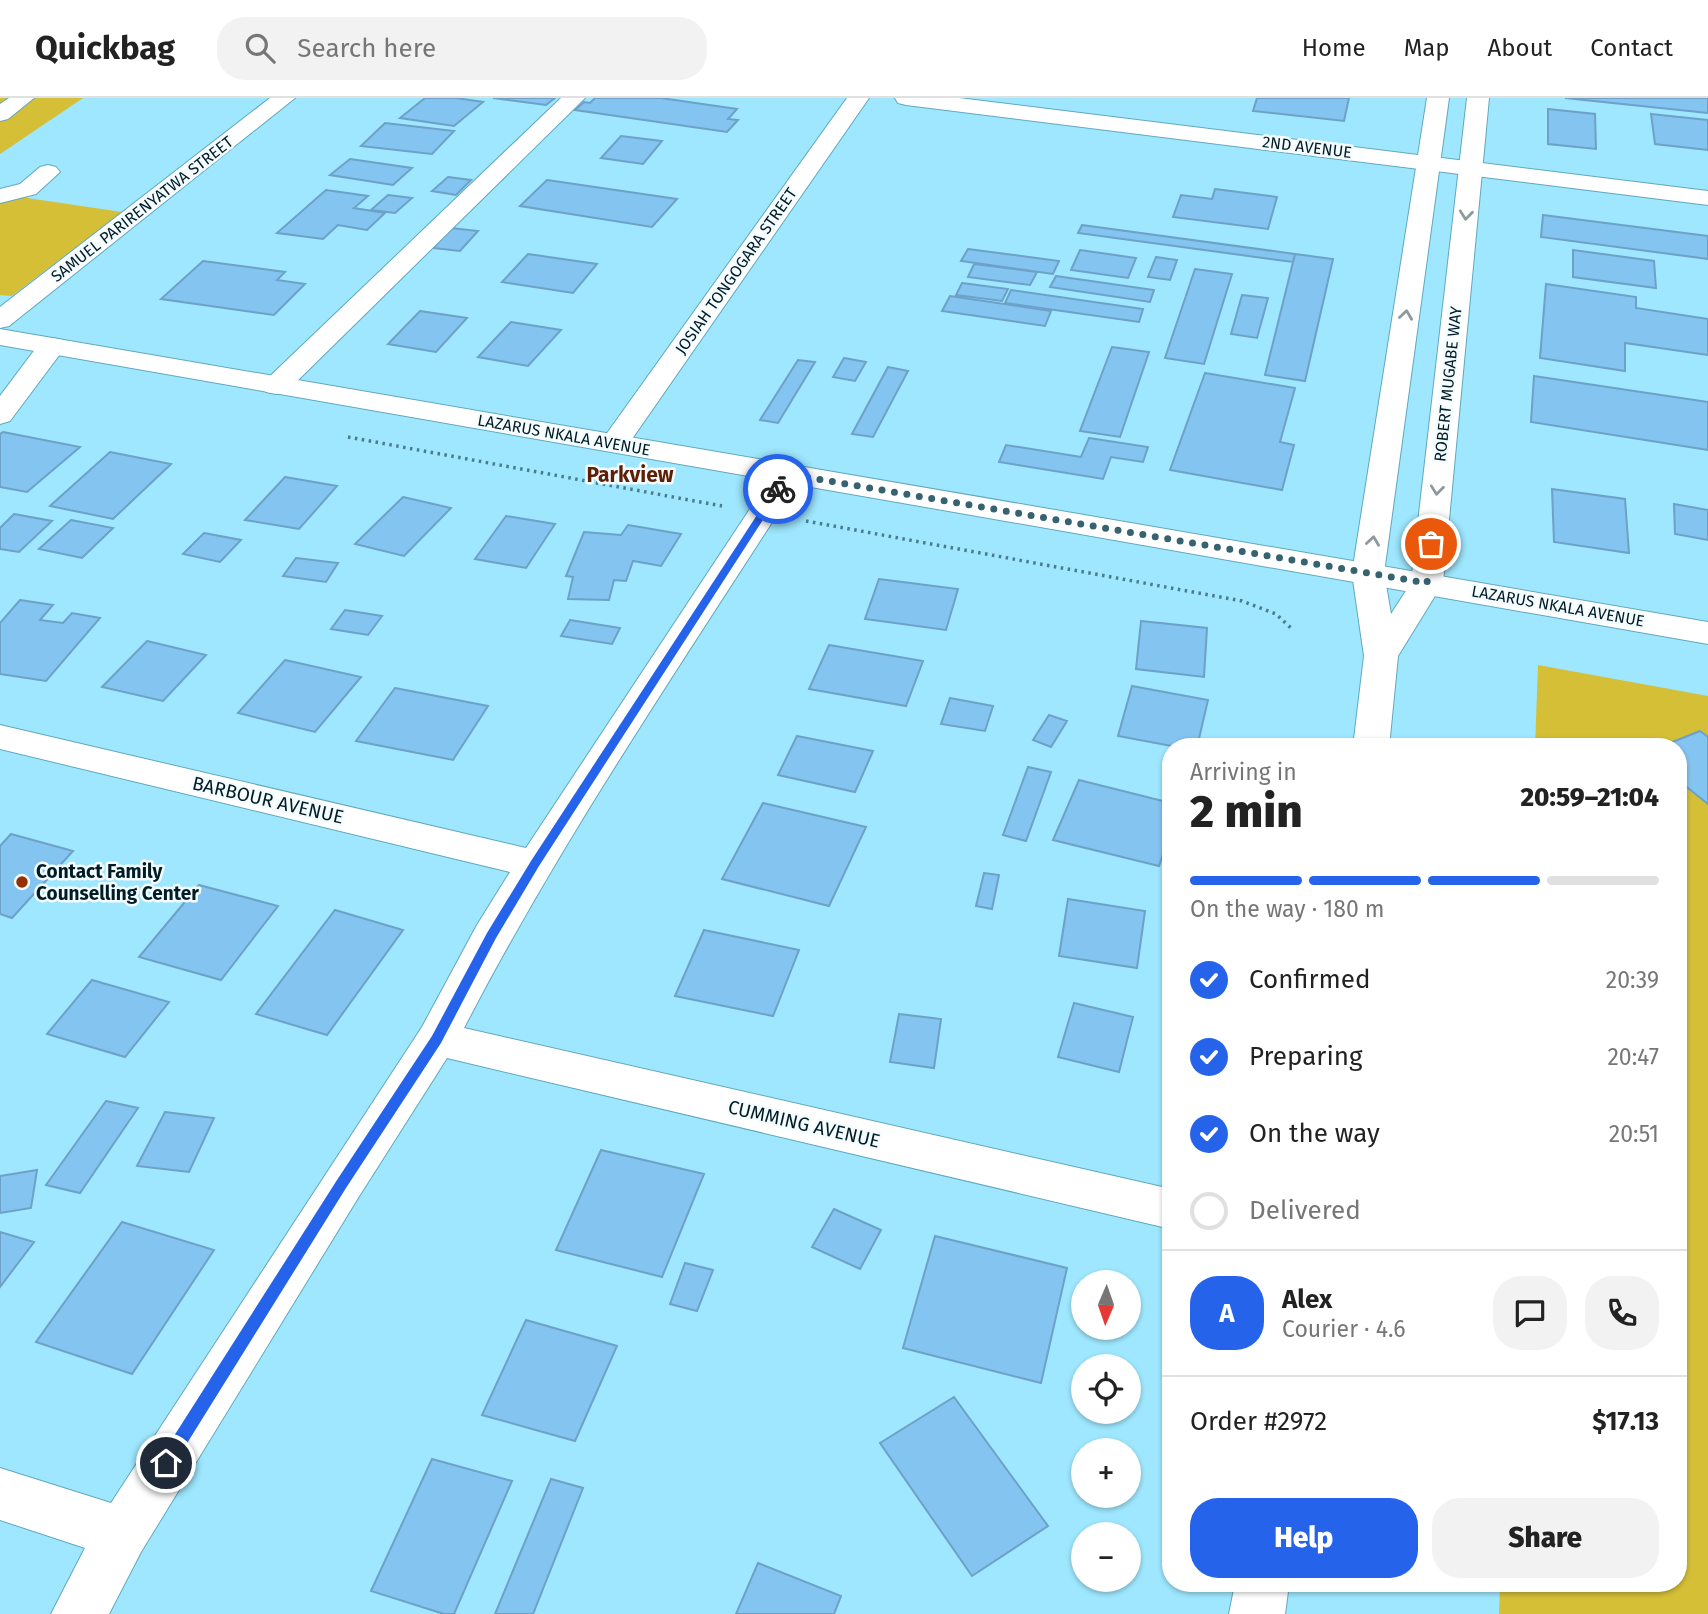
<!DOCTYPE html>
<html lang="en">
<head>
<meta charset="utf-8">
<style>
  :root { --surface:#fff; --page:#f2f2f2; --text:#222; --muted:#767676; --line:#e0e0e0; --accent:#2563eb }
  body { margin:0; font-family:"Fira Sans",sans-serif; background:var(--page); color:var(--text); height:100vh; display:flex; flex-direction:column; font-size:26px; white-space:nowrap }
  * { box-sizing:border-box; margin:0 }
  p { font-size:23px; color:var(--muted) }
  .icon { flex:none; width:38px; height:38px; fill:none; stroke:currentColor; stroke-width:2; stroke-linecap:round; stroke-linejoin:round }
  .map { position:relative; flex:1; overflow:hidden }
  .details { position:absolute; left:1162px; top:640px; width:525px; height:854px; display:flex; flex-direction:column; background:var(--surface); border-radius:28px; box-shadow:0 2px 5px #0004 }
  .details>* { flex:none }
  .needle { width:46px; rotate:182deg }
  .buttons { position:absolute; left:1071px; top:1172px; display:grid; gap:14px }
  .buttons a { display:grid; place-items:center; width:70px; height:70px; border-radius:50%; background:var(--surface); box-shadow:0 2px 5px #0004; font-size:35px }
  .pin { position:absolute; display:grid; place-items:center; width:60px; height:60px; color:#fff; margin:-30px; border:4px solid #fff; border-radius:50%; box-shadow:0 2px 7px #0007 }
  .courier { position:absolute; display:grid; place-items:center; width:70px; height:70px; margin:-35px; border:5px solid #2563eb; border-radius:50%; background:#fff; color:#222; box-shadow:0 2px 9px #0007 }
  .overview em { font-style:normal; font-weight:800 }
  .overview div { display:flex; flex-direction:column-reverse }
  .overview { display:flex; align-items:center; justify-content:space-between; height:119px; padding:0 28px }
  h1 { font-size:46px; font-weight:800; line-height:52px }
  .bar { display:grid; grid-template-columns:repeat(4,1fr); gap:10px 7px; align-content:center; height:84px; padding:0 28px }
  .bar i { height:9px; border-radius:5px; background:var(--line) }
  .bar .current { background:var(--accent) }
  .bar p { grid-column:span 4 }
  .line { display:flex; align-items:center; gap:18px; padding:0 28px; border-top:2px solid var(--line) }
  .line div { flex:1 }
  .round { display:grid; place-items:center; flex:none; width:74px; height:74px; border-radius:28px; background:var(--page) }
  ol { padding:0 28px; list-style:none }
  li { display:flex; align-items:center; gap:21px; height:77px }
  li p { margin-inline-start:auto }
  li .icon { padding:7px; border-radius:50%; background:var(--accent); color:#fff; stroke-width:4 }
  li:last-child { color:var(--muted) }
  li i { width:38px; height:38px; border:4px solid var(--line); border-radius:50% }
  .primary-button { display:flex; gap:14px; margin-top:auto; padding:14px 28px }
  .primary-button a { flex:1; height:80px; border-radius:28px; background:var(--accent); color:#fff; font-size:28px; font-weight:800; line-height:80px; text-align:center }
  .primary-button a+a { background:var(--page); color:var(--text) }
  header { display:flex; align-items:center; gap:42px; box-sizing:border-box; height:98px; padding:0 35px; background:var(--surface); border-bottom:2px solid var(--line) }
  header strong { font-size:33px }
  nav { display:flex; gap:38px; margin-inline-start:auto; font-size:24px }
  .search { width:490px; height:63px; background:var(--page); display:flex; align-items:center; gap:18px; box-sizing:border-box; padding:0 24px; border-radius:28px; color:var(--muted); font-size:26px }
  .map>svg:first-child { display:block }
  .green { fill:#d4bf36 }
  .building { fill:#84c4f0; stroke:#6da1c7; stroke-width:2 }
  .lines { fill:none; stroke-linecap:round; stroke-linejoin:round }
  .minor-casing { stroke:#60a8be; stroke-width:2 }
  .major-casing { stroke:#60a8be; stroke-width:2 }
  .highway-casing { stroke:#60a8be; stroke-width:2 }
  .path { stroke:#4a7c8b; stroke-width:3.5; stroke-dasharray:2.5 4.5; stroke-linecap:butt }
  .minor { fill:#fff; fill-rule:evenodd }
  .major { fill:#fff; fill-rule:evenodd }
  .highway { fill:#fff; fill-rule:evenodd }
  .oneway { stroke:#8c999d }
  .route { fill:#2563eb }
  .done { stroke:#376371; stroke-width:7; stroke-dasharray:0 12.6 }
  .poi-dot { fill:#953100; stroke:#f5fcff; stroke-width:2.5 }
  .labels { text-anchor:middle; dominant-baseline:central; stroke-width:5; stroke-linejoin:round; paint-order:stroke }
  .far-street-label { font-size:16px; fill:#001c25; stroke:#f5fcff }
  .street-label { font-size:19px; fill:#001c25; stroke:#f5fcff }
  .poi-label { font-size:19px; font-weight:bold; fill:#001c25; stroke:#f5fcff; text-anchor:start }
  .far-district-label { font-size:21px; font-weight:bold; fill:#5f1f04; stroke:#f5fcff }
</style>
</head>
<body>
<header>
<strong>Quickbag</strong>
<div class="search"><svg class="icon" aria-label="search" viewBox="0 0 24 24"><circle cx="10" cy="10" r="6"/><path d="M15 15l6 6"/></svg>Search here</div>
<nav><a>Home</a><a>Map</a><a>About</a><a>Contact</a></nav>
</header>
<div class="map">
<svg width="1708" height="1516" viewBox="0 0 1708 1516">
  <rect width="100%" height="100%" fill="#9ee7fe"/>
  <path class="green" d="M0,0H83L0,56Z
    M0,96L122,114L12,198L0,197Z
    M1538,567L1708,598V1516H1499L1500,1486H1678V649H1535Z"/>
  <path class="building" d="M425,0H456L483,4L454,28L400,20Z
    M493,0H555L546,7Z
    M595,0H661L737,11L728,21L738,22L727,34L575,12L584,4L590,5Z
    M1257,0H1349L1344,23L1253,13Z
    M1565,0H1708V15Z
    M1548,11L1595,16L1596,51L1548,46Z
    M1651,16L1708,22V52L1655,46Z
    M385,25L454,33L432,56L361,48Z
    M621,38L662,43L643,66L601,60Z
    M350,61L412,70L393,87L330,77Z
    M448,79L471,82L456,97L432,93Z
    M547,82L677,101L652,129L520,108Z
    M1215,91L1277,99L1268,131L1173,119L1181,97L1212,101Z
    M326,92L368,98L354,110L385,115L367,132L338,127L323,141L277,135Z
    M388,97L412,100L395,115L371,112Z
    M1543,117L1708,138V161L1541,139Z
    M1082,127L1295,156L1293,164L1078,135Z
    M451,130L478,133L460,153L433,150Z
    M968,151L1059,163L1053,176L961,163Z
    M1080,152L1136,160L1128,180L1071,172Z
    M1573,152L1654,163L1656,190L1573,179Z
    M528,156L597,166L573,195L502,184Z
    M1295,156L1333,161L1305,283L1265,277Z
    M1156,159L1177,162L1170,182L1148,179Z
    M203,163L285,174L277,182L305,186L274,217L161,201Z
    M974,166L1037,174L1030,187L968,179Z
    M1195,171L1232,176L1204,266L1165,260Z
    M1056,178L1154,192L1150,204L1050,189Z
    M962,185L1008,191L1002,203L956,197Z
    M1546,186L1636,199V210L1708,221V257L1625,245V273L1540,260Z
    M1011,192L1143,211L1139,224L1005,205Z
    M1242,197L1268,200L1257,240L1231,236Z
    M950,198L1051,213L1045,228L942,213Z
    M420,213L467,220L436,254L388,246Z
    M511,224L561,232L528,268L478,259Z
    M1112,249L1149,254L1120,339L1080,333Z
    M844,260L866,264L855,283L833,279Z
    M798,262L815,264L778,325L760,322Z
    M888,269L908,273L873,339L852,336Z
    M1205,275L1295,290L1280,344L1294,347L1282,392L1170,372Z
    M1534,278L1708,304V352L1531,324Z
    M3,334L80,349L27,394L0,389V336Z
    M1089,340L1148,349L1143,364L1111,359L1103,381L999,364L1006,347L1081,359Z
    M110,354L171,366L113,421L50,408Z
    M285,379L337,388L299,431L245,422Z
    M1552,391L1625,401L1629,455L1554,444Z
    M403,399L451,410L404,458L355,446Z
    M1674,406L1708,412V442L1675,436Z
    M14,416L52,423L19,454L0,451V430Z
    M506,418L555,426L526,470L475,461Z
    M71,422L113,430L82,460L39,451Z
    M628,427L681,436L661,468L633,463L626,483L614,482L609,502L568,501L573,479L566,478L584,434L621,437Z
    M204,435L241,442L220,464L183,456Z
    M296,460L338,465L326,484L283,478Z
    M879,481L958,491L946,532L865,521Z
    M20,502L53,507L40,522L63,525L72,515L100,520L46,583L0,576V525Z
    M345,512L382,518L368,537L331,531Z
    M570,522L620,530L612,546L561,538Z
    M1141,523L1207,530L1204,579L1136,571Z
    M147,543L206,557L163,603L102,589Z
    M829,547L923,563L906,608L809,591Z
    M285,562L361,579L315,634L238,615Z
    M1132,588L1208,602L1197,649H1177L1118,638Z
    M395,590L488,608L453,662L356,643Z
    M950,600L993,608L985,633L941,626Z
    M1049,617L1067,623L1051,649L1033,642Z
    M1700,633L1708,639V706L1678,682V649H1660Z
    M797,638L873,653L855,694L778,677Z
    M1028,669L1051,674L1026,743L1003,737Z
    M1079,682L1171,705V733L1159,768L1053,742Z
    M763,705L866,729L829,808L722,781Z
    M11,736L73,753L12,820L0,816V748Z
    M984,775L999,777L992,811L976,808Z
    M199,787L278,808L221,882L139,859Z
    M1068,801L1145,813L1137,870L1059,858Z
    M335,812L403,832L327,937L256,916Z
    M704,832L799,852L773,918L675,898Z
    M92,882L169,904L125,959L47,936Z
    M1074,905L1133,919L1119,974L1058,959Z
    M899,916L941,921L934,970L890,964Z
    M106,1003L138,1010L80,1095L46,1087Z
    M165,1014L214,1020L189,1074L137,1068Z
    M601,1052L704,1076L662,1179L556,1152Z
    M37,1072L31,1110L0,1115V1078Z
    M834,1111L881,1132L860,1171L812,1149Z
    M122,1124L214,1152L132,1276L36,1244Z
    M0,1134L34,1144L0,1189Z
    M935,1138L1067,1170L1041,1285L903,1250Z
    M685,1165L713,1172L697,1213L670,1206Z
    M526,1222L617,1248L575,1343L482,1317Z
    M954,1299L1048,1428L972,1478L880,1345Z
    M432,1361L512,1383L454,1516H444L371,1493Z
    M551,1381L583,1390L533,1516H495Z
    M758,1465L841,1498L834,1516H736Z"/>
  <g class="lines">
    <g class="minor-casing">
      <path id="minor" d="M9,0H34L8,21L0,23V6Z
        M270,0H295L9,228L0,230V209Z
        M561,0H585L286,294L276,296L266,294L262,288L266,282Z
        M847,0H869L625,351L615,354L605,351L600,345Z
        M895,0H959L1708,93V107L906,7L898,5Z
        M48,67L56,69L60,74L36,96L0,105V91L20,86L40,69Z
        M52,240L62,242L66,248L10,323L0,326V298L42,242Z
        M788,367L799,370L803,376C687,558 563,738 464,930L1171,1091V1131L447,960L358,1100L141,1454L109,1516H51L85,1450L0,1422V1370L111,1405L422,929L477,827L510,774L0,651V627L526,750L773,376L777,370Z"/>
    </g>
    <g class="major-casing">
      <path id="major" d="M1427,0H1449L1384,475L1391,516L1411,485L1467,0H1489L1443,485L1398,558L1389,649H1353L1364,558L1352,475Z
        M1235,1486H1289L1285,1516H1229Z"/>
    </g>
    <g class="highway-casing">
      <path id="highway" d="M0,231L1708,524V546L0,247Z"/>
    </g>
    <path class="path" d="M348,339L722,408
      M806,423L1242,503L1276,516L1293,532"/>
    <use href="#minor" class="minor"/>
    <use href="#major" class="major"/>
    <use href="#highway" class="highway"/>
  </g>
  <defs><path id="oneway-chevron" d="M-2-3.5L2.5 0L-2 3.5" fill="none" stroke-width="1.6" stroke-linecap="round" stroke-linejoin="round" transform="scale(1.75)"/></defs>
  <g class="oneway">
    <use href="#oneway-chevron" transform="translate(1466 117) rotate(96)"/>
    <use href="#oneway-chevron" transform="translate(1406 217) rotate(-82)"/>
    <use href="#oneway-chevron" transform="translate(1437 392) rotate(96)"/>
    <use href="#oneway-chevron" transform="translate(1373 443) rotate(-82)"/>
  </g>
  <path class="route" d="M778,388L783,391L539,768L496,840L441,945L346,1090L171,1371L166,1373L160,1371L158,1365L160,1360L337,1082L432,938L487,835L531,763L774,391Z"/>
  <g class="lines">
    <path class="done" d="M778,391L788,376L1427,485L1431,446"/>
  </g>
  <circle class="poi-dot" cx="22" cy="784" r="7"/>
  <g class="labels">
    <g class="far-street-label">
      <text transform="translate(1307 49) rotate(7)">2ND AVENUE</text>
      <text transform="translate(142 111) rotate(-38)">SAMUEL PARIRENYATWA STREET</text>
      <text transform="translate(736 173) rotate(-55)">JOSIAH TONGOGARA STREET</text>
      <text transform="translate(1448 286) rotate(-84)">ROBERT MUGABE WAY</text>
      <text transform="translate(564 337) rotate(10)">LAZARUS NKALA AVENUE</text>
      <text transform="translate(1558 508) rotate(10)">LAZARUS NKALA AVENUE</text>
    </g>
    <g class="street-label">
      <text transform="translate(268 702) rotate(13)">BARBOUR AVENUE</text>
      <text transform="translate(804 1026) rotate(13)">CUMMING AVENUE</text>
    </g>
    <g class="poi-label">
      <text x="36" y="773">Contact Family<tspan x="36" dy="22">Counselling Center</tspan></text>
    </g>
    <g class="far-district-label">
      <text x="630" y="377">Parkview</text>
    </g>
  </g>
</svg>
<div class="buttons">
<a><svg class="needle" viewBox="-14 -14 28 28"><path d="M0-13l5 13h-10z" fill="#e53935"/><path d="M0 13l5-13h-10z" fill="#767676"/></svg></a>
<a><svg class="icon" aria-label="locate" viewBox="0 0 24 24"><circle cx="12" cy="12" r="6"/><path d="M12 2v4M12 18v4M2 12h4M18 12h4"/></svg></a>
<a>+</a>
<a>−</a>
</div>
<div class="pin" style="left:1431px;top:446px;background:#ea580c"><svg class="icon" aria-label="bag" viewBox="0 0 24 24"><path d="M5 8h14l-1 12H6zM9 8a3 3 0 0 1 6 0"/></svg></div>
<div class="pin" style="left:166px;top:1365px;background:#1f2937"><svg class="icon" aria-label="home" viewBox="0 0 24 24"><path d="M3 11l9-7 9 7M6 9v11h12V9"/></svg></div>
<div class="courier" style="left:778px;top:391px"><svg class="icon" aria-label="bike" viewBox="0 0 24 24"><circle cx="6" cy="16" r="4"/><circle cx="18" cy="16" r="4"/><path d="M6 16l4-8h5l3 8M10 8l3 8H6M13 5h3"/></svg></div>
<section class="details">
<div class="overview"><div><h1>2 min</h1><p>Arriving in</p></div><em>20:59–21:04</em></div>
<div class="bar"><i class="current"></i><i class="current"></i><i class="current"></i><i></i><p>On the way · 180 m</p></div>
<ol>
<li><svg class="icon" aria-label="check" viewBox="0 0 24 24"><path d="M5 12l5 5 9-10"/></svg>Confirmed<p>20:39</p></li>
<li><svg class="icon" aria-label="check" viewBox="0 0 24 24"><path d="M5 12l5 5 9-10"/></svg>Preparing<p>20:47</p></li>
<li><svg class="icon" aria-label="check" viewBox="0 0 24 24"><path d="M5 12l5 5 9-10"/></svg>On the way<p>20:51</p></li>
<li><i></i>Delivered</li>
</ol>
<div class="line" style="height:126px"><b class="round" style="background:var(--accent);color:#fff">A</b><div><b>Alex</b><p>Courier · 4.6</p></div><a class="round"><svg class="icon" aria-label="chat" viewBox="0 0 24 24"><path d="M4 5h16v11H9l-5 4z"/></svg></a><a class="round"><svg class="icon" aria-label="phone" viewBox="0 0 24 24"><path d="M5 4h4l2 5-3 2q2 4 5 5l2-3 5 2v4C11 20 4 13 5 4z"/></svg></a></div>
<div class="line" style="height:91px"><div>Order #2972</div><b>$17.13</b></div>
<div class="primary-button"><a>Help</a><a>Share</a></div>
</section>
</div>
</body>
</html>
